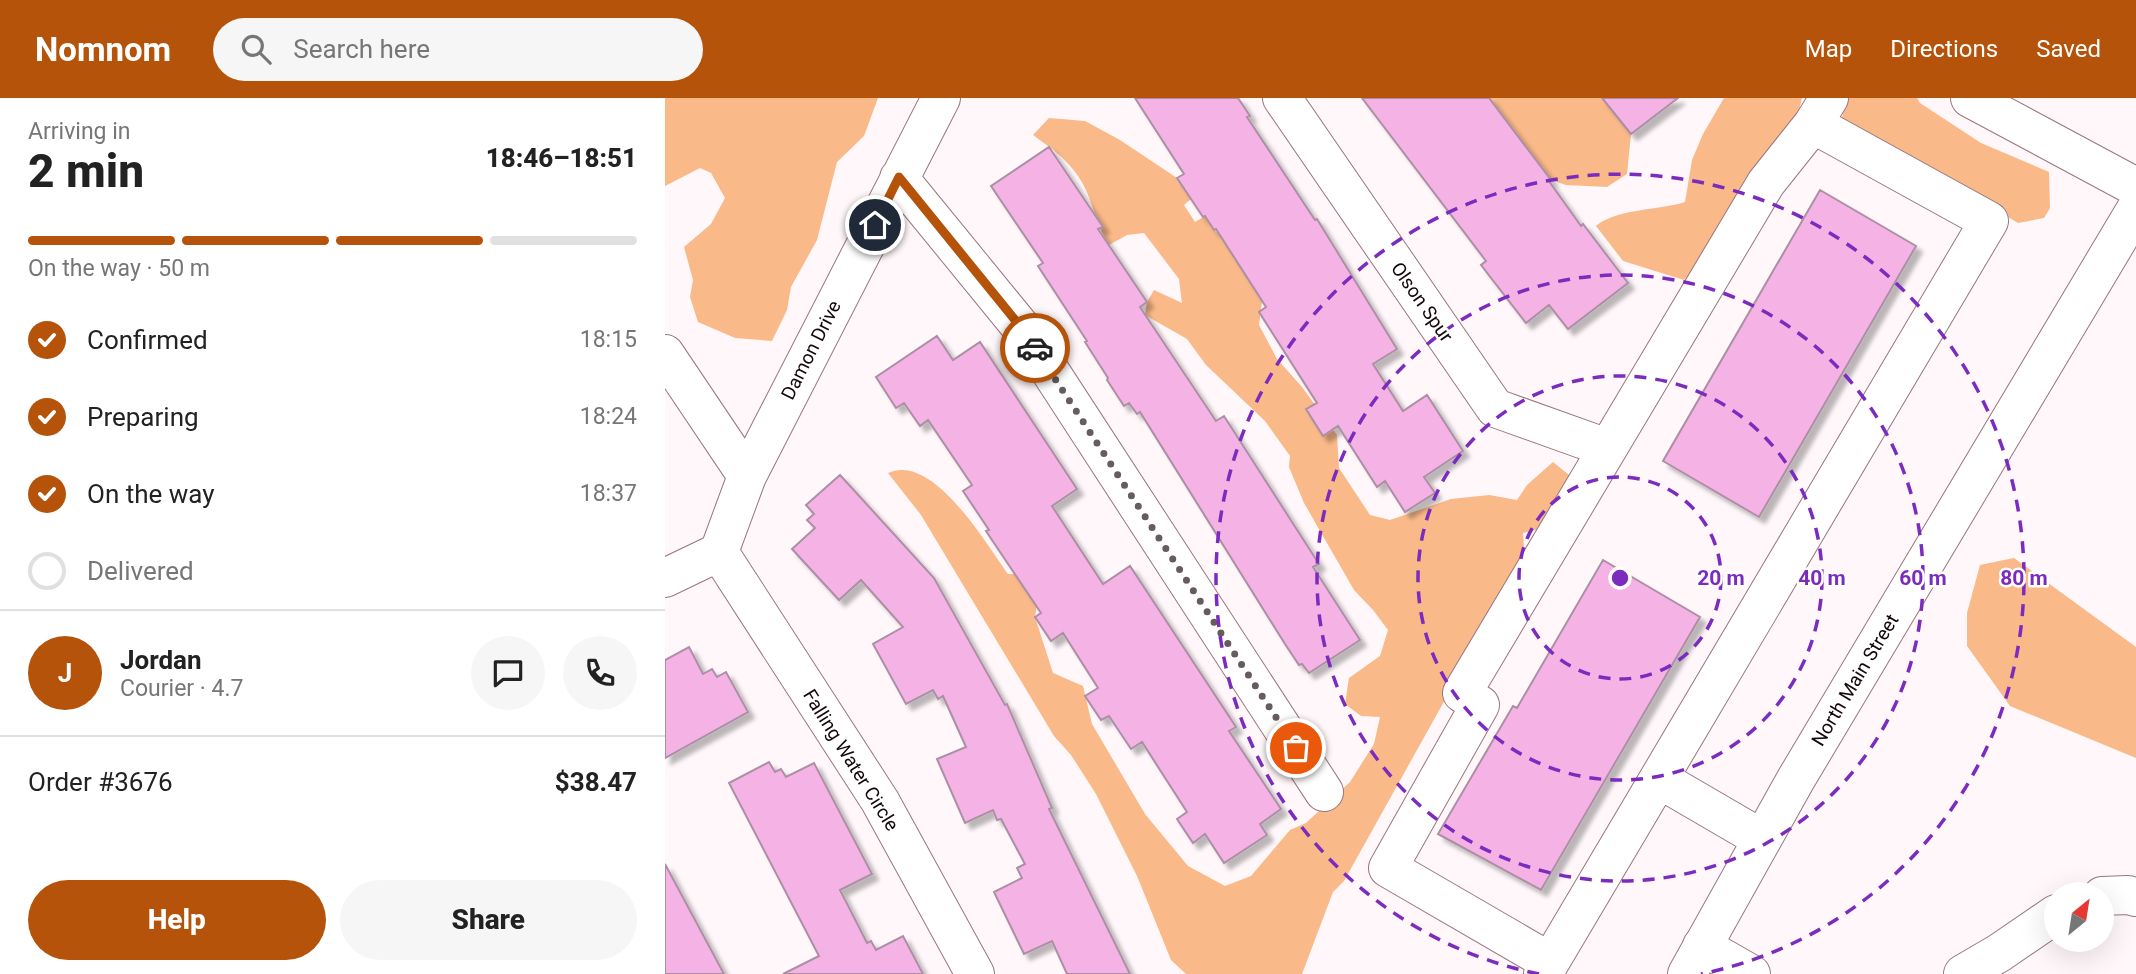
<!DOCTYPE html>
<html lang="en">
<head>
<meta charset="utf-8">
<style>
  :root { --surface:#fff; --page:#f6f6f6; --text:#222; --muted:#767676; --line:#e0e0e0; --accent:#b45309 }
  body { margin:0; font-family:Roboto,sans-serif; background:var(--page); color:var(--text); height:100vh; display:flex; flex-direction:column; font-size:26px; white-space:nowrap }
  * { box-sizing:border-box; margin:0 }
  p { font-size:23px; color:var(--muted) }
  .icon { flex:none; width:38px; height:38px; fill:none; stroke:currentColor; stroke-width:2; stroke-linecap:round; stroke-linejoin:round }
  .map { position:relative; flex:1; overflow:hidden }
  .sheet { display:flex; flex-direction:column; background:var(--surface); width:665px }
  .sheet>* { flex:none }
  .needle { width:46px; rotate:30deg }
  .controls { position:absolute; left:1379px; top:784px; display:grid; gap:14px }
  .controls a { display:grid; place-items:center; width:70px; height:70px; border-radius:50%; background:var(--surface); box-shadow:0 7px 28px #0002; font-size:35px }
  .pin { position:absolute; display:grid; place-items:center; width:60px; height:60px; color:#fff; margin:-30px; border:4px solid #fff; border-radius:50%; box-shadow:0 2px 7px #0007 }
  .courier { position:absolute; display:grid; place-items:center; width:70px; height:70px; margin:-35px; border:5px solid #b45309; border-radius:50%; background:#fff; color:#222; box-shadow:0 2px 9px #0007 }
  .overview em { font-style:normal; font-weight:800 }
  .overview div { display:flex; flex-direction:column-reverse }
  .overview { display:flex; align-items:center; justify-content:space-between; height:119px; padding:0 28px }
  h1 { font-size:46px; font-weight:800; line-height:52px }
  .bar { display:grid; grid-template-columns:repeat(4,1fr); gap:10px 7px; align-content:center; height:84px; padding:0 28px }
  .bar i { height:9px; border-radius:5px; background:var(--line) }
  .bar .active { background:var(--accent) }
  .bar p { grid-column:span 4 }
  .line { display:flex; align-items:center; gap:18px; padding:0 28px; border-top:2px solid var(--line) }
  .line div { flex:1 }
  .round { display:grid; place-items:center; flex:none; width:74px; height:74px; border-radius:37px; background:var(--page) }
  ol { padding:0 28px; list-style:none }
  li { display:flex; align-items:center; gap:21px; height:77px }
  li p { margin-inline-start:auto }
  li .icon { padding:7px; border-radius:50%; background:var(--accent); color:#fff; stroke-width:4 }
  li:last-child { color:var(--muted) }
  li i { width:38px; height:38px; border:4px solid var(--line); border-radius:50% }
  .button { display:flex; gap:14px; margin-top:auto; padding:14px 28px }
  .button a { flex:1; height:80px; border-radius:42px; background:var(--accent); color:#fff; font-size:28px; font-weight:800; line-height:80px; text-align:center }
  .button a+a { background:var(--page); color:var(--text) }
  header { display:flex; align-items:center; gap:42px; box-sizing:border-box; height:98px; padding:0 35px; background:var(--accent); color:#fff }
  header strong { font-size:33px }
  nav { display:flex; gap:38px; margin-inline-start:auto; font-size:24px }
  .search { width:490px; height:63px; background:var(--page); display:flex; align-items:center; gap:18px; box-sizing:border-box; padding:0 24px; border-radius:38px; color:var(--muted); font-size:26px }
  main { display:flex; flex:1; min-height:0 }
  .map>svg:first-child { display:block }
  .forest { fill:#fab988 }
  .building { fill:#f4b3e4; stroke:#ac8fa5; stroke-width:2; filter:url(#shadow) }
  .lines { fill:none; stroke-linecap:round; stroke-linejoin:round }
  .minor-casing { stroke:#99767f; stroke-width:40 }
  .major-casing { stroke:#99767f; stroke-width:40 }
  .minor { stroke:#fff; stroke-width:38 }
  .major { stroke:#fff; stroke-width:38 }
  .done { stroke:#665c5e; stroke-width:7; stroke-dasharray:0 12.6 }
  .route { stroke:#b45309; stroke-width:9 }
  .ring { fill:none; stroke:#7b2cbf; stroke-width:3.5; stroke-dasharray:12 9 }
  .labels { text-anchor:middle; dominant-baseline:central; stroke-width:5; stroke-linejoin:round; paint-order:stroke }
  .street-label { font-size:19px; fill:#14080b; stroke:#fff }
  .centre { fill:#7b2cbf; stroke:#fff; stroke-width:3.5 }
  .ring-label { font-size:21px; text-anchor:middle; font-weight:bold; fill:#7b2cbf; stroke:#fff; stroke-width:5; stroke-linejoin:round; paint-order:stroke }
</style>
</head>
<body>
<header>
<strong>Nomnom</strong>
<div class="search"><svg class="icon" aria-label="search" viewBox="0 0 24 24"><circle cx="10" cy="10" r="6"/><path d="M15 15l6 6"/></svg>Search here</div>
<nav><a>Map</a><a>Directions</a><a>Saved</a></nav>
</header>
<main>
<section class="sheet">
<div class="overview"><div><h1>2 min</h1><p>Arriving in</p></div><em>18:46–18:51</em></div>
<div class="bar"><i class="active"></i><i class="active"></i><i class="active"></i><i></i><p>On the way · 50 m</p></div>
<ol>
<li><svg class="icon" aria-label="check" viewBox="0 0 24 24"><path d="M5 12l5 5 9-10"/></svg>Confirmed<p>18:15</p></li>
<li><svg class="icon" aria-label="check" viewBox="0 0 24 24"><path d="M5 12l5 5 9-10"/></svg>Preparing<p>18:24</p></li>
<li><svg class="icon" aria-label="check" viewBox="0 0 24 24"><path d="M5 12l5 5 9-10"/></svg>On the way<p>18:37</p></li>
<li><i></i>Delivered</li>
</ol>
<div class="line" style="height:126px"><b class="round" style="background:var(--accent);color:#fff">J</b><div><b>Jordan</b><p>Courier · 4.7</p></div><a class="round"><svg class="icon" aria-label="chat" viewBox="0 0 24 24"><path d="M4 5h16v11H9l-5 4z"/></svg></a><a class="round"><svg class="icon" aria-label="phone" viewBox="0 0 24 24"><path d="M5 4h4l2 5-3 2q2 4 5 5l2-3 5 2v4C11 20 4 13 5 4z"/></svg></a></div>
<div class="line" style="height:91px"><div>Order #3676</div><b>$38.47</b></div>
<div class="button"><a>Help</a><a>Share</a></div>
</section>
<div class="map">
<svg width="1471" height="876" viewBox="0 0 1471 876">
  <defs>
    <filter id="shadow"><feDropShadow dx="6" dy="6" stdDeviation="2" flood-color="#0004"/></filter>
  </defs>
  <rect width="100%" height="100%" fill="#fff7f9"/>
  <path class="forest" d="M0,0H213L199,38L172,64L152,142L126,189L122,212L107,243L70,240L33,224L25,199L28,182L19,149L46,126L60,100L46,75L35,70L0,88Z
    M824,0H937L966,36L962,76L942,89L901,87L886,82Z
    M1059,0H1137L1133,16L1028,174L1019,182L958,163L931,128C950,111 995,112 1020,104L1027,62L1038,36Z
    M1182,0H1252L1255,5L1316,45L1384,74L1385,110L1379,120L1353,125L1177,20Z
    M384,20L420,23L455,42L512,80L526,101L519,107L530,124L540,118L549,132L575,153L600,181L594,227L612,261L637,289L672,337L674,370L705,417L725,422L786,401L824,397L852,402L862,387L888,364L909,381L879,430L858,435L860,467L791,582L679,783L668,794L637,876H521L506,862L472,778L431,696L406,657L389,638L256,417L223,375C268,354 321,446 343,476L371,477L375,487L370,519L388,575L418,588L427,626L480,716L523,768L560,788L586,778L625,732L641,725L685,684L709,646L715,619L696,618L680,606L684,580L715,558L723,532L708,512L689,492L639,405L624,369L625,358L600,323L541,267L522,241L480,217L482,204L489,192L517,205L514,181L479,135L462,137L444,147C432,129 429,110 421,92C409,66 390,53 368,37Z
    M1349,460L1471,549V660L1345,608L1302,548V515L1315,467Z"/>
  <path class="building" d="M470,0H573L585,18L582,19L650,122L652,121L732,251L708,266L738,313L762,297L798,353L759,379L770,395L740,414L720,383L712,389L673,328L658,338L641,311L652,305L594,214L601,209L551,131L549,132L540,118L538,119L512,80L519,76Z
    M697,0H824L886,82L884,83L916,128L918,126L963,185L903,231L884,207L861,225L816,167L821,163Z
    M937,0H1013L966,36Z
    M384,49L438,129L433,131L482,204L475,209L551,323L559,318L654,466L648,469L695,542L644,575L637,566L634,567L620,546L475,314L472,316L464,305L459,308L442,282L443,280L420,244L422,243L373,168L378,165L326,88Z
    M1155,92L1251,148L1094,419L998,363Z
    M272,238L288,262L315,244L412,391L387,408L438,486L465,468L571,629L564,633L616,711L595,726L602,737L559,765L540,736L528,745L512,721L522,714L477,644L466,651L444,618L436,622L420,598L433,590L398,535L386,543L370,519L376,515L321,433L324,432L298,393L307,387L263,322L255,328L239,305L231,310L211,279Z
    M175,377L269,480L340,607L342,606L387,710L384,711L465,876H402L387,843L359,856L329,794L357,780L352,770L360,766L336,721L332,722L328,712L300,725L272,661L301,649L278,598L273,601L268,592L241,606L208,546L238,529L196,482L174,502L127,451L150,430L142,422L149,416L141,407Z
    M938,462L1035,519L876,792L773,736L848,608L852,610Z
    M24,549L38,576L47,571L52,579L61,574L83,614L0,660V562Z
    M104,664L110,674L116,671L121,679L149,665L207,776L175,792L202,845L206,843L211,852L238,838L258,876H118L154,858L64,685Z
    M0,766L59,876H0Z"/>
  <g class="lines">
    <g class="minor-casing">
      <path id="minor" d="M617,0L830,310L942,350
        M1305,0L1471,89
        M234,80L359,233L659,694
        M0,256L82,378
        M54,454L215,703L310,876
        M0,480L54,454L82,378L276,0
        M994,681L1097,741
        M1437,798L1463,797L1471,799
        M1037,848L1086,876
        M885,864L723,770L815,607L797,595L1101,85L1148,26
        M878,876L1324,123L1148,26L1164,0
        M1298,876L1334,855L1391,816"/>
    </g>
    <g class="major-casing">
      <path id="major" d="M1022,876L1131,681L1471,111"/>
    </g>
    <use href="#minor" class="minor"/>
    <use href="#major" class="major"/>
  </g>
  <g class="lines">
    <path class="done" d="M370,250L631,650"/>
    <path class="route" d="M210,127L234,79L359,233L370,250"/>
  </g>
  <g class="ring">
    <circle cx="955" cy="480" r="101"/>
    <circle cx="955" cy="480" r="202"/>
    <circle cx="955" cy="480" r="303"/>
    <path d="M874 876A404 404 0 1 1 1036 876"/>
  </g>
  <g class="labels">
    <g class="street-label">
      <text transform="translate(757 204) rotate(55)">Olson Spur</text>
      <text transform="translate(146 252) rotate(-63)">Damon Drive</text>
      <text transform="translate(1190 582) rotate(-59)">North Main Street</text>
      <text transform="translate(186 662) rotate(58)">Falling Water Circle</text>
    </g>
  </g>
  <circle cx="955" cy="480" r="10" class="centre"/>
  <g class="ring-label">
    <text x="1056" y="487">20 m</text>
    <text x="1157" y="487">40 m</text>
    <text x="1258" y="487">60 m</text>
    <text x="1359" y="487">80 m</text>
  </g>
</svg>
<div class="controls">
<a><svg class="needle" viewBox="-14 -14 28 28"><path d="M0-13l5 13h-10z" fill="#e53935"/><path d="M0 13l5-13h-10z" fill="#767676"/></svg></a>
</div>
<div class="pin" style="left:631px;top:650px;background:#ea580c"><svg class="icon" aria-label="bag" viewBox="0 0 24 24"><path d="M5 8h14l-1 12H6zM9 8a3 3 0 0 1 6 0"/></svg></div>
<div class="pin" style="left:210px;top:127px;background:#1f2937"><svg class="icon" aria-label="home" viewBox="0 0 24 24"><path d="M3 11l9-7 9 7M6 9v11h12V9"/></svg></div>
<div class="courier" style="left:370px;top:250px"><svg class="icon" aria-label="car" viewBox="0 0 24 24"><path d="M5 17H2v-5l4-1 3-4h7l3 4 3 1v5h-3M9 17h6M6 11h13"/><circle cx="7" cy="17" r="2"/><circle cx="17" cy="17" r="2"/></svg></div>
</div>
</main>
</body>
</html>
